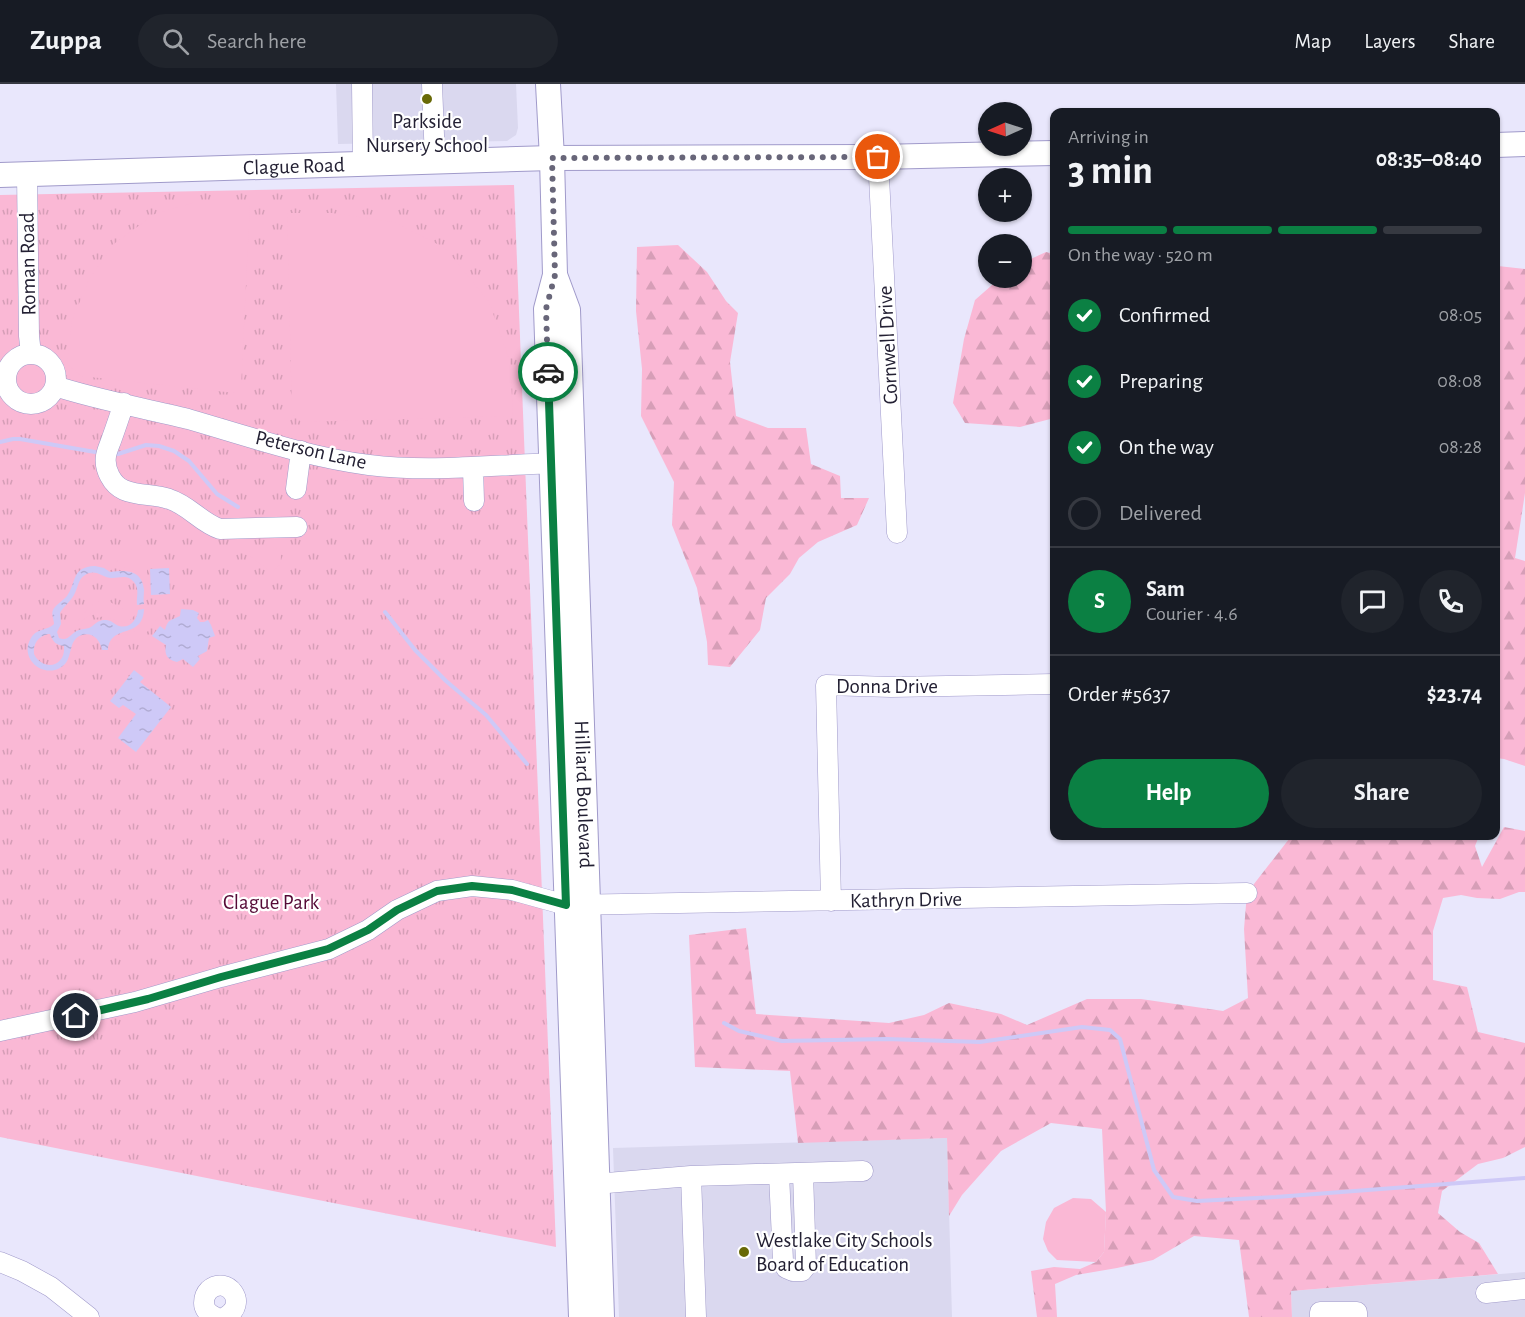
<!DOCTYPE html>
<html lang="en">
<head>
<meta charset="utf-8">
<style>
  :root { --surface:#171b24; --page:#20242c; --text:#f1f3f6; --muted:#9ea1a6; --line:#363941; --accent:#0b8043 }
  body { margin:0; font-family:"Alegreya Sans",sans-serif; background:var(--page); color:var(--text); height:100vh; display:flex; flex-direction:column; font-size:22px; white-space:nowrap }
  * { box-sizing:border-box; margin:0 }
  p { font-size:20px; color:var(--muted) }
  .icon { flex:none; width:33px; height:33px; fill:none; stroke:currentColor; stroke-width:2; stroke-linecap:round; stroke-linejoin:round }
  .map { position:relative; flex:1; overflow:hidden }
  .drawer { position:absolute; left:1050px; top:24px; width:450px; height:732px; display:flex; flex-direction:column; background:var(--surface); border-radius:12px; box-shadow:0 2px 4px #0004 }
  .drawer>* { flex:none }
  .needle { width:39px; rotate:267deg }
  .buttons { position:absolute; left:978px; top:18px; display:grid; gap:12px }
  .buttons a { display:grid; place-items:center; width:54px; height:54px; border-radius:50%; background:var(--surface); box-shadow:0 2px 4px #0004; font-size:30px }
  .pin { position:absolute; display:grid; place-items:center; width:51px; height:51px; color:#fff; margin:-26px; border:3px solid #fff; border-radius:50%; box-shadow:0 2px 6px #0007 }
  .courier { position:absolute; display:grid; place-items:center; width:60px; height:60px; margin:-30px; border:4px solid #0b8043; border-radius:50%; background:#fff; color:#222; box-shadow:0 2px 8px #0007 }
  .summary em { font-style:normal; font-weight:600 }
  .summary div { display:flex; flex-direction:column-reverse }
  .summary { display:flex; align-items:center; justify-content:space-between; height:102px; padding:0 18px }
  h1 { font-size:39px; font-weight:600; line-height:45px }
  .bar { display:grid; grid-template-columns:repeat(4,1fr); gap:9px 6px; align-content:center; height:72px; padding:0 18px }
  .bar i { height:8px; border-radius:4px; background:var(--line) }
  .bar .current { background:var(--accent) }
  .bar p { grid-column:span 4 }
  .line { display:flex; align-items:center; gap:15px; padding:0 18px; border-top:2px solid var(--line) }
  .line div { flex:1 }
  .round { display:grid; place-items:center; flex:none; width:63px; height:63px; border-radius:32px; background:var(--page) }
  ol { padding:0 18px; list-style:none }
  li { display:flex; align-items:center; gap:18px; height:66px }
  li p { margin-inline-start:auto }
  li .icon { padding:6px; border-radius:50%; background:var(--accent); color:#fff; stroke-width:4 }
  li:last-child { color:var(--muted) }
  li i { width:33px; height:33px; border:3px solid var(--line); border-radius:50% }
  .action { display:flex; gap:12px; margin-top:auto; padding:12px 18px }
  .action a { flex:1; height:69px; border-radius:36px; background:var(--accent); color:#fff; font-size:24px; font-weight:600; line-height:69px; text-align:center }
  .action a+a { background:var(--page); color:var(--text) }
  header { display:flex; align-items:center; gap:36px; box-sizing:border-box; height:84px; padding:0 30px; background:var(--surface); border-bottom:2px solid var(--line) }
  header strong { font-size:28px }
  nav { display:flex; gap:33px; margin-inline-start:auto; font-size:21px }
  .search { width:420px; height:54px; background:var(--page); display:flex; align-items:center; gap:15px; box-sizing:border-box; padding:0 21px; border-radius:33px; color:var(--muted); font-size:22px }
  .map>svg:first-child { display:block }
  .built { fill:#dad8ef }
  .forest { fill:url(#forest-firs) }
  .park { fill:url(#park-tufts) }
  .garden { fill:#fab8d5 }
  .water { fill:url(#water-ripples); fill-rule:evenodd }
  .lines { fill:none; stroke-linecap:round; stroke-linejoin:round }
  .stream { stroke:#cec9f7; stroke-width:4 }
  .minor-casing { stroke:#a09aca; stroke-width:21 }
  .major-casing { stroke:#a09aca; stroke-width:26 }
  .minor { stroke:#fff; stroke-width:20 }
  .major { stroke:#fff; stroke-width:24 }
  .done { stroke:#686679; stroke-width:6; stroke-dasharray:0 10.8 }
  .route { stroke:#0b8043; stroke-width:8 }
  .poi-dot { fill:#686906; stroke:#fff; stroke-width:2 }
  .labels { text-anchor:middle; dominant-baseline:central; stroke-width:4.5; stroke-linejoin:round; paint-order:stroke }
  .poi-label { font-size:21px; fill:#232033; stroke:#fff }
  .street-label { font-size:21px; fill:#232033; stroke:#fff }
  .park-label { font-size:21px; fill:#550a36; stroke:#fff }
</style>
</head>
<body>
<header>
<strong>Zuppa</strong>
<div class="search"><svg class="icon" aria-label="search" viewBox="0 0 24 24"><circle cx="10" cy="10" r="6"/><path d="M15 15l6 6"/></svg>Search here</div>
<nav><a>Map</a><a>Layers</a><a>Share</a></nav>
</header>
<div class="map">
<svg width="1525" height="1233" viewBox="0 0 1525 1233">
  <defs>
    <pattern id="forest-firs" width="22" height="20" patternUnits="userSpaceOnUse" patternTransform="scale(1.5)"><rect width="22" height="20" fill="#fab8d5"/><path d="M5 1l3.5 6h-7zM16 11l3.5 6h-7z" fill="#d69eb7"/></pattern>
    <pattern id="park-tufts" width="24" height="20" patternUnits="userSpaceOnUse" patternTransform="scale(1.5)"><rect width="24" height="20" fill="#fab8d5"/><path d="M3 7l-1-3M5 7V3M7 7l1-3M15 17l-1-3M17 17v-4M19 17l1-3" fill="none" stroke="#d69eb7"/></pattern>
    <pattern id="water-ripples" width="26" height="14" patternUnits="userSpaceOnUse" patternTransform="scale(1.5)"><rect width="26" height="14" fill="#cec9f7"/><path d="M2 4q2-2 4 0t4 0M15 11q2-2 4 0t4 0" fill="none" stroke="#b1acd4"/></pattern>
  </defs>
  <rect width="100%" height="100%" fill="#e9e7fc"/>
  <path class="built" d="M336,0H516L518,44L516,51L507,57L338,60Z
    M947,1054L952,1233H619L613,1064Z
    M1525,1188V1233H1292L1291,1207Z"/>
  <path class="forest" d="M678,161L707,188L726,217L738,229L730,278L736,332L768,344H806L811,380L840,392L841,414H869L857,441L818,458L799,474L790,490L766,514L760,546L730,583L708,581L707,558L697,504L672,441L674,398L641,332L642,285L636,227L637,163Z
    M1046,168L1054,170V334L1020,343L965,339L953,319L964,255L975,216L1000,194H1022V179Z
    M1498,182L1525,185V409L1515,474L1525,477V682L1504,675L1496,674V194Z
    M1504,743L1525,747V808H1519L1500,815L1477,814L1461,811L1443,814L1433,847V896L1467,903L1478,948L1525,959V1063L1503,1074L1478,1080L1442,1107L1438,1129L1460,1148L1479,1159L1498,1190L1291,1207L1292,1233H1249L1239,1156L1194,1152L1153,1176L1117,1184L1076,1191L1055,1200L1057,1233H1037L1031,1187L1054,1183L1080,1185L1096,1178L1104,1168L1106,1128L1102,1045L1051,1039L1001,1067L962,1111L949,1132L947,1054L798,1059L790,987L695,983L689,851L746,844L756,930L889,939L924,931L949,919L1001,930L1027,941L1087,915H1141L1223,927L1248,914L1244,845L1247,809L1289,755L1328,756L1327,752H1479L1475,762L1482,783Z"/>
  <path class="park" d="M514,101L556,1163L0,1053V111Z"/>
  <path class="garden" d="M196,118H250L241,303L235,309L81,292L67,280L72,237L89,195L115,159L155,130Z
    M287,129H332L394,138L445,164L489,218L510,278L513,332L301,338L292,330Z
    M11 295a20 20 0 1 1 40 0a20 20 0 1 1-40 0Z
    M143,461L147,465V497L146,499C136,483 133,486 116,482V479C123,469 131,464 143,461Z
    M254,462H271L279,465C283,474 281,487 269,486L251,473L249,467Z
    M100,517L110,518L125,526H135V531L128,538C116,540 109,529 96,534V529L94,527L76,542V539C83,530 90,521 100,517Z
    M144,525H157L160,527V531L144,552L141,559L127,560L117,570H113C105,551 124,553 135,548L133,545L144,531Z
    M1073,1114L1091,1115L1106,1128L1104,1168L1096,1178L1057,1176L1048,1167L1043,1155L1046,1138L1054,1124Z"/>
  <path class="water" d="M95,482L104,484L110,488C125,486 142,485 144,506C144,511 143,515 144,520L137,521C136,513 140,505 134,498C127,490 120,494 112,494C102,494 96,484 85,491C78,495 78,504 74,511C70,518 63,523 60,529L61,540L57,548L59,554C69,558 70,549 79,546C82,545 86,545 89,544C95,541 98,535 106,536C111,536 114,540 119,542C130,545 137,536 138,526L144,525C143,556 110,539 108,566H102C100,556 93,548 82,551C66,556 75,576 60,584C41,594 19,573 31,554C37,544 47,547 54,540C54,536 51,530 53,526C55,521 63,517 67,512C77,498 71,483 95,482ZM48,550H50C53,558 56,561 64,562C66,583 43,588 34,570C33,559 38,553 48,550Z
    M169,484L170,510L151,511L150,485Z
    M181,525L193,526L199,529L197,534L200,538H204L208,536L211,541L215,552L209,554L207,567L198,572L200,575L193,583L183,575L177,578C167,576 164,570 166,561L152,552L160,542L165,546C168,535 170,537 180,532Z
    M134,586L144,594L140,598L171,623L136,668L118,654L136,630L123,621L119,624L110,617Z"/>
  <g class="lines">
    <path class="stream" d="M0,358L13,355H20L95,368
      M118,370L146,361L159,362L174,367L189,377L217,410L238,423
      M385,528L415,566L446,597L486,631L527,680
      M724,939L739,947L782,957L886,955L980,958L1082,943L1110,946L1120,955L1154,1086L1173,1113L1197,1117L1276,1113L1525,1094"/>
    <g class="minor-casing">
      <path id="minor" d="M362,0L363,80
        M432,0L435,77
        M878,73L897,449
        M27,90L29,252L31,270
        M6 295a25 25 0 1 1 50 0a25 25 0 1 1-50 0Z
        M55,302C98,316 144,324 188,335C247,352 307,373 369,381C434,389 499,380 564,379
        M124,319C120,331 116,343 112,354C110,360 107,366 106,372C104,385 112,401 124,406C138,412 155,410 169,415C189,421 201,439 220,445L297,443
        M473,384L474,417
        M296,405L301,367
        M831,817L826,601L891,603L1054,600
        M0,947L135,918L221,893L329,865L368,846L397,826L437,807L472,802L512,806L566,821L1247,809
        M779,1090L783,1177L786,1184L793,1187H802L806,1182L803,1089
        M691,1092L863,1087
        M583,1101L691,1092L696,1233
        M0,1178L22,1187L51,1203L89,1233
        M1486,1209L1525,1205
        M215,1233C209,1230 204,1226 204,1219C204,1214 206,1209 209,1206C227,1190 250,1220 225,1233
        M1320,1233V1228H1357V1233"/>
    </g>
    <g class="major-casing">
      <g id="major">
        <path d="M548,0L552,74L555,191L546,225L581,1233"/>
        <path d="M1496,61L1525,60"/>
        <path id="s1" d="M0,91L552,74L878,73L1054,69"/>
        <path id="s2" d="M555,191L568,226L602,1233"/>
      </g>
    </g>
    <use href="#minor" class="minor"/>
    <use href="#major" class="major"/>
  </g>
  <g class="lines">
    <path class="done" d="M548,288L546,225L555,191L552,74L878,73"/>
    <path class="route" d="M76,932L148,915L221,893L328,865L368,846L397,826L437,807L472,802L512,806L566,821L548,288"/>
  </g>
  <g class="poi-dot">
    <circle cx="427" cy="15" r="6"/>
    <circle cx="744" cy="1168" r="6"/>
  </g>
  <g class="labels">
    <g class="poi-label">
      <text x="427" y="37">Parkside<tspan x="427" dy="24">Nursery School</tspan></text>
      <text x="756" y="1156" text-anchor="start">Westlake City Schools<tspan x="756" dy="24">Board of Education</tspan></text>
    </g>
    <g class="street-label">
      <text stroke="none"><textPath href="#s1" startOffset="294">Clague Road</textPath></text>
      <text transform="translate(28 180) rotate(-91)">Roman Road</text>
      <text transform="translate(888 261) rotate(-93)">Cornwell Drive</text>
      <text transform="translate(311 366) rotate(13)">Peterson Lane</text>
      <text x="887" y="602">Donna Drive</text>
      <text stroke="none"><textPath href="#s2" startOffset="522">Hilliard Boulevard</textPath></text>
      <text transform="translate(906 816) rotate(-1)">Kathryn Drive</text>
    </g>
    <g class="park-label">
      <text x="271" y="818">Clague Park</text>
    </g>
  </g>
</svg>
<div class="buttons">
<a><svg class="needle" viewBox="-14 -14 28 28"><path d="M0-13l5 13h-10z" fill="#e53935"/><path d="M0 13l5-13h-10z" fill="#9ea1a6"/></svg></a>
<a>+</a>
<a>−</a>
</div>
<div class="pin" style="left:878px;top:73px;background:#ea580c"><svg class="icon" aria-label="bag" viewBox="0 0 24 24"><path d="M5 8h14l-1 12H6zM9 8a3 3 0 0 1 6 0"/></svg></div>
<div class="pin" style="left:76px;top:932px;background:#1f2937"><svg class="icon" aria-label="home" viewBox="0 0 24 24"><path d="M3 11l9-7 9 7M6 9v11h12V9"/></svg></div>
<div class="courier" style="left:548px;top:288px"><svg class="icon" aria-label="car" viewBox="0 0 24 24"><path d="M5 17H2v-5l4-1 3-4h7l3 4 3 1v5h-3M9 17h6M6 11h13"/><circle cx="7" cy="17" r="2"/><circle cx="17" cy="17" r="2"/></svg></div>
<section class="drawer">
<div class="summary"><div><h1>3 min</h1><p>Arriving in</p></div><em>08:35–08:40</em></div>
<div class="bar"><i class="current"></i><i class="current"></i><i class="current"></i><i></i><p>On the way · 520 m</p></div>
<ol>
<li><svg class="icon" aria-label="check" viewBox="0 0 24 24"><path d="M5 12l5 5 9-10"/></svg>Confirmed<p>08:05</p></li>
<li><svg class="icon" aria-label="check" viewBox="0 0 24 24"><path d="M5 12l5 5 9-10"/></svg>Preparing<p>08:08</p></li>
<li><svg class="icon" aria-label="check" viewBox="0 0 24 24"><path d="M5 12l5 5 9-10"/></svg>On the way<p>08:28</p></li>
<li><i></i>Delivered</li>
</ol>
<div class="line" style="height:108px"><b class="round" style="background:var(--accent);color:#fff">S</b><div><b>Sam</b><p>Courier · 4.6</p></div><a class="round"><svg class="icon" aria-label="chat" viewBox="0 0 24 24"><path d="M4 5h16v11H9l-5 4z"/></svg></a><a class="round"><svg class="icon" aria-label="phone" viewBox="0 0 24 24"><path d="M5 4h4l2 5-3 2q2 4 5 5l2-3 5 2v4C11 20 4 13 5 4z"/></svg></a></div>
<div class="line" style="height:78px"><div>Order #5637</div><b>$23.74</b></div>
<div class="action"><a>Help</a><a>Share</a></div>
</section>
</div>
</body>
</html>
